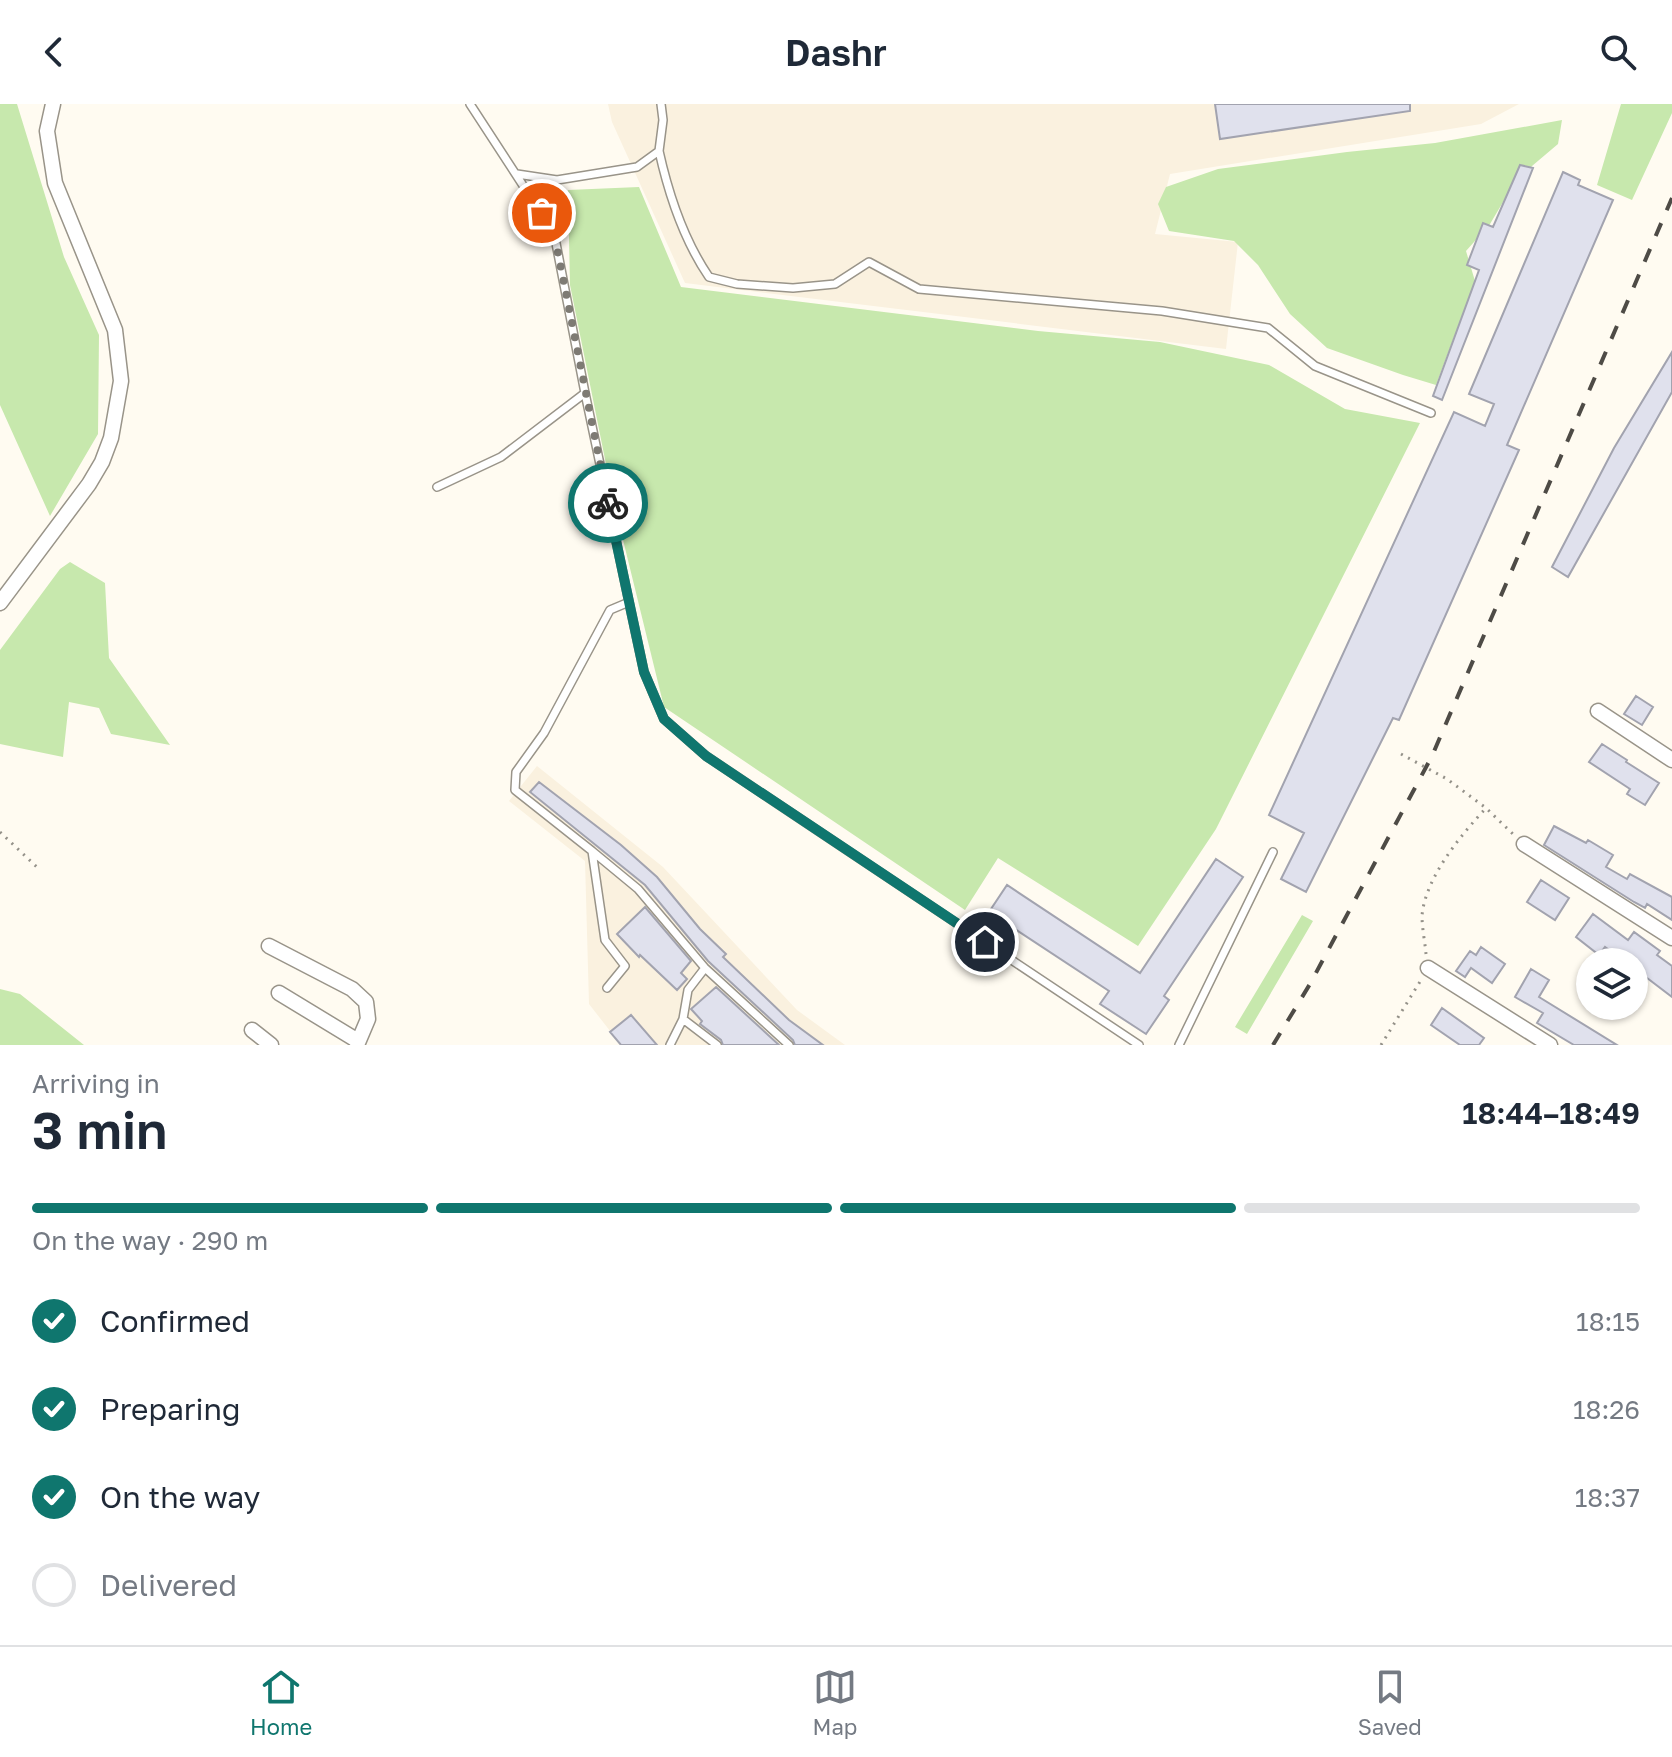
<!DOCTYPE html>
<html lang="en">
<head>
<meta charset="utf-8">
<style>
  :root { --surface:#fff; --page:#f6f6f7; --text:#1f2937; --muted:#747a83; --line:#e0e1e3; --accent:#0f766e }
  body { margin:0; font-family:"Golos Text",sans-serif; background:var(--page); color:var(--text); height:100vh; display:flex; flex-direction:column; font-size:30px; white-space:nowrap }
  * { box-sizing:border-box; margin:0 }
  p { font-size:26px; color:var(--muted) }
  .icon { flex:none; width:44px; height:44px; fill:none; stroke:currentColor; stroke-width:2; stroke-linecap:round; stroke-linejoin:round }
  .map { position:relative; height:941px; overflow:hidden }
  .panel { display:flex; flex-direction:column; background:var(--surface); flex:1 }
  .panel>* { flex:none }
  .fabs { position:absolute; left:1576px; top:844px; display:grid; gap:16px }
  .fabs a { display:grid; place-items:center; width:72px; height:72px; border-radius:50%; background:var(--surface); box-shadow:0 2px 6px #0004; font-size:40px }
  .pin { position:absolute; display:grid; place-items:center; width:68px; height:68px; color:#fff; margin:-34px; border:4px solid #fff; border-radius:50%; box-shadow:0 2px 8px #0007 }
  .courier { position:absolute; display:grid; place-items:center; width:80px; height:80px; margin:-40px; border:6px solid #0f766e; border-radius:50%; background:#fff; color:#222; box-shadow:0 2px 10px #0007 }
  .summary em { font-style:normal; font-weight:600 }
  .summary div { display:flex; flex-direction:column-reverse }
  .summary { display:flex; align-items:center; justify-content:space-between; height:136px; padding:0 32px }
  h1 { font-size:52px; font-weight:600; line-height:60px }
  .bar { display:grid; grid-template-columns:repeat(4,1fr); gap:12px 8px; align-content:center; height:96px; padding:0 32px }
  .bar i { height:10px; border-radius:6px; background:var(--line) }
  .bar .on { background:var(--accent) }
  .bar p { grid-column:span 4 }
  ol { padding:0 32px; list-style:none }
  li { display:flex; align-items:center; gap:24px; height:88px }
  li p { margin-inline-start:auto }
  li .icon { padding:8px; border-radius:50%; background:var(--accent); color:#fff; stroke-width:4 }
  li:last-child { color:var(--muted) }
  li i { width:44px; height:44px; border:4px solid var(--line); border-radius:50% }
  header { display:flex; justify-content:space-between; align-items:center; height:104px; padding:0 32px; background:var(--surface); font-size:36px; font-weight:600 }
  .menu { display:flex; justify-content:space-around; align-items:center; height:112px; border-top:2px solid var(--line); background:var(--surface); font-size:22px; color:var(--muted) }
  .menu a { display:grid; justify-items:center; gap:4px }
  .menu .on { color:var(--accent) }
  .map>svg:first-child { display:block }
  .built { fill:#faf1df }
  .green { fill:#c7e8ad }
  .building { fill:#e0e1ed; stroke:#a2a3af; stroke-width:2 }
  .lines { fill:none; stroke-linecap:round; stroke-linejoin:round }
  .lane-casing { stroke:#999489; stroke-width:10 }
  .street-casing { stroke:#999489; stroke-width:17 }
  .path { stroke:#949189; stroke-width:3; stroke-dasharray:2 6; stroke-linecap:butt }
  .lane { stroke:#fff; stroke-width:7 }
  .street { stroke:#fff; stroke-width:14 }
  .rail { stroke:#4e4b46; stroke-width:4; stroke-dasharray:14 14; stroke-linecap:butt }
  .done { stroke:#7e7b74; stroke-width:8; stroke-dasharray:0 14.4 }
  .route { stroke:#0f766e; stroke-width:10 }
</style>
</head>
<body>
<header><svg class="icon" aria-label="back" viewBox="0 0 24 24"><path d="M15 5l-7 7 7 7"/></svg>Dashr<svg class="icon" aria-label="search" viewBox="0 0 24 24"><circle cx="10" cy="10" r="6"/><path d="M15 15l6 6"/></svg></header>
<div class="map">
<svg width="1672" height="941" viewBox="0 0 1672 941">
  <rect width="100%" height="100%" fill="#fffbf1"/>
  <path class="built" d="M608,0H1519L1481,20L1170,70L1155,130L1238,138L1226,245L685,179L612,18Z
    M537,662L663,763L797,906L845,941H621L589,900L585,757L509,697Z"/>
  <path class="green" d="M0,0H17L64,153L99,231L98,330L50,412L0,301Z
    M1621,0H1672V9L1632,96L1597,81Z
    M1562,16L1558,40L1532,62L1506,93L1490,120L1466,147L1475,177L1436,281L1403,271L1327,244L1290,210L1258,161L1234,137L1169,127L1158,100L1166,83L1218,65L1347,48L1435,39Z
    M639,83L681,183L1038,227L1160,238L1269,261L1345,305L1420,319L1216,725L1138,842L998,754L965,806L664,603L613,395L570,181L568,86Z
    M70,458L105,479L109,554L170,641L111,630L99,604L69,598L63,653L0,640V546L60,465Z
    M1302,811L1313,817L1247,930L1235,923Z
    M0,885L20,890L84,941H0Z"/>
  <path class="building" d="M1215,0H1410V7L1220,35Z
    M1520,61L1533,64L1442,296L1433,292L1479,166L1467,161L1483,119L1493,123Z
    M1563,68L1580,76L1578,81L1613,96L1507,341L1519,346L1399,616L1393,614L1306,788L1281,775L1304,729L1269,711L1454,308L1485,322L1494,300L1469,290Z
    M1672,248V288L1568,473L1552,463L1614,344Z
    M1636,592L1653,603L1642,621L1624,610Z
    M1602,640L1627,656L1626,658L1659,679L1645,701L1627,690L1630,685L1589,658Z
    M539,678L621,741L657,773L700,825L726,850L723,853L789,916L823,941H795L793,936L708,857L645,781L530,688Z
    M1554,722L1586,739L1588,736L1613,751L1606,763L1627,775L1630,770L1672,793V816L1647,800L1645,804L1634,798L1544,741Z
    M1216,755L1243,773L1164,892L1169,896L1146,930L1100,900L1109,887L989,808L1007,781L1140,869Z
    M1541,776L1569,794L1555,816L1527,798Z
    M645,803L691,857L681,869L687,875L677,886L640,851L639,853L617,830Z
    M1593,810L1628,836L1634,828L1660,847L1657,851L1672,862V893L1634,864V858H1625L1605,843L1599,851L1576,833Z
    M1481,843L1505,860L1492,879L1471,864L1465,873L1456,867L1470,847L1476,851Z
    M1531,865L1549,876L1539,893L1617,941H1574L1537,919L1543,909L1515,893Z
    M716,883L779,941H723L721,936L700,920L702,917L691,905Z
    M1442,904L1484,934L1479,941H1460L1431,921Z
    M631,911L657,941H621L610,928Z"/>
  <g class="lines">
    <g class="lane-casing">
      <path id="lane" d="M470,0L554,129L585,289L629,498L610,506L544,629L516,668L515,686L592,747L605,836L625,862L607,884
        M659,47C669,92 683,135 709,173L737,180L793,184L835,180L869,158L919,185L1162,207L1268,224L1315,262L1431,309
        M517,70L557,76L637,63L659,47L663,16L661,0
        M437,383L501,353L585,289
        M629,498L644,568L664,615L706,652L1139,941
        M592,747L638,785L705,864L789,941
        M683,915L717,941
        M670,941L683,915L688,886L705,864
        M1179,941L1273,748"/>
    </g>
    <g class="street-casing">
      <path id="street" d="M0,499L89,380L102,358L111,334L121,277L115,226L55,79L47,27L53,0
        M1598,607L1672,656
        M1524,740L1672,834
        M269,842L352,885L366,898L368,915L357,941
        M1428,864L1550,941
        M279,889L358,937
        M252,926L271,941"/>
    </g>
    <path class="path" d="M1401,650L1447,675L1486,704L1514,731
      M0,728L40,766
      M1426,850C1425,838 1422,824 1422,812C1425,774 1461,731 1486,704
      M1381,941L1421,876"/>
    <use href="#lane" class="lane"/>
    <use href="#street" class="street"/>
    <path class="rail" d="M1273,941L1310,880L1432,652L1672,94"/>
  </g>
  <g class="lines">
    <path class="done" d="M542,109L554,129L608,399"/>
    <path class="route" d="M608,399L644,568L664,615L706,652L985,838"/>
  </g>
</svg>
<div class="fabs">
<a><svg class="icon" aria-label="layers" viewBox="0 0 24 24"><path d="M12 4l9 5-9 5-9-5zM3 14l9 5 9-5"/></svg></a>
</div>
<div class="pin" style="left:542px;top:109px;background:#ea580c"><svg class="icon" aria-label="bag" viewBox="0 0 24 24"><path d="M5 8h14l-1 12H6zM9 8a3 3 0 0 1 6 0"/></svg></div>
<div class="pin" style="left:985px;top:838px;background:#1f2937"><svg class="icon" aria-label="home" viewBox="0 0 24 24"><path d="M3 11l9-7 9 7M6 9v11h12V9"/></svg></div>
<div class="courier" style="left:608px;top:399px"><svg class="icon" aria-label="bike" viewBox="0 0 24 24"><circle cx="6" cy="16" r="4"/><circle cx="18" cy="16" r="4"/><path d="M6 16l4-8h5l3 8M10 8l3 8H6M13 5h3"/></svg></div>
</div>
<section class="panel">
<div class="summary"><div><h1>3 min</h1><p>Arriving in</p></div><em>18:44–18:49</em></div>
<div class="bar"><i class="on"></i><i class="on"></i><i class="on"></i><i></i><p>On the way · 290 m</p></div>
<ol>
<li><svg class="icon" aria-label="check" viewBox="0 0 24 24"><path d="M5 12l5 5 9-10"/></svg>Confirmed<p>18:15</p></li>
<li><svg class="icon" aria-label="check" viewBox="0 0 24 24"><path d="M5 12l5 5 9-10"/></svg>Preparing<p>18:26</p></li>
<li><svg class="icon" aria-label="check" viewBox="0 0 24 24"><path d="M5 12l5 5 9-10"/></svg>On the way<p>18:37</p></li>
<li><i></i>Delivered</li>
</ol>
</section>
<nav class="menu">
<a class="on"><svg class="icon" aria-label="home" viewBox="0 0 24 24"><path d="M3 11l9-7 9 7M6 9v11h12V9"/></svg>Home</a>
<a><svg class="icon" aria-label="map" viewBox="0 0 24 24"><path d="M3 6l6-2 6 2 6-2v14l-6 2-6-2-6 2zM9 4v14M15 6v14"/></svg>Map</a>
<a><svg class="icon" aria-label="saved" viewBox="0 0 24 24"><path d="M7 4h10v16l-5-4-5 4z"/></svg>Saved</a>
</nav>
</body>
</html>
